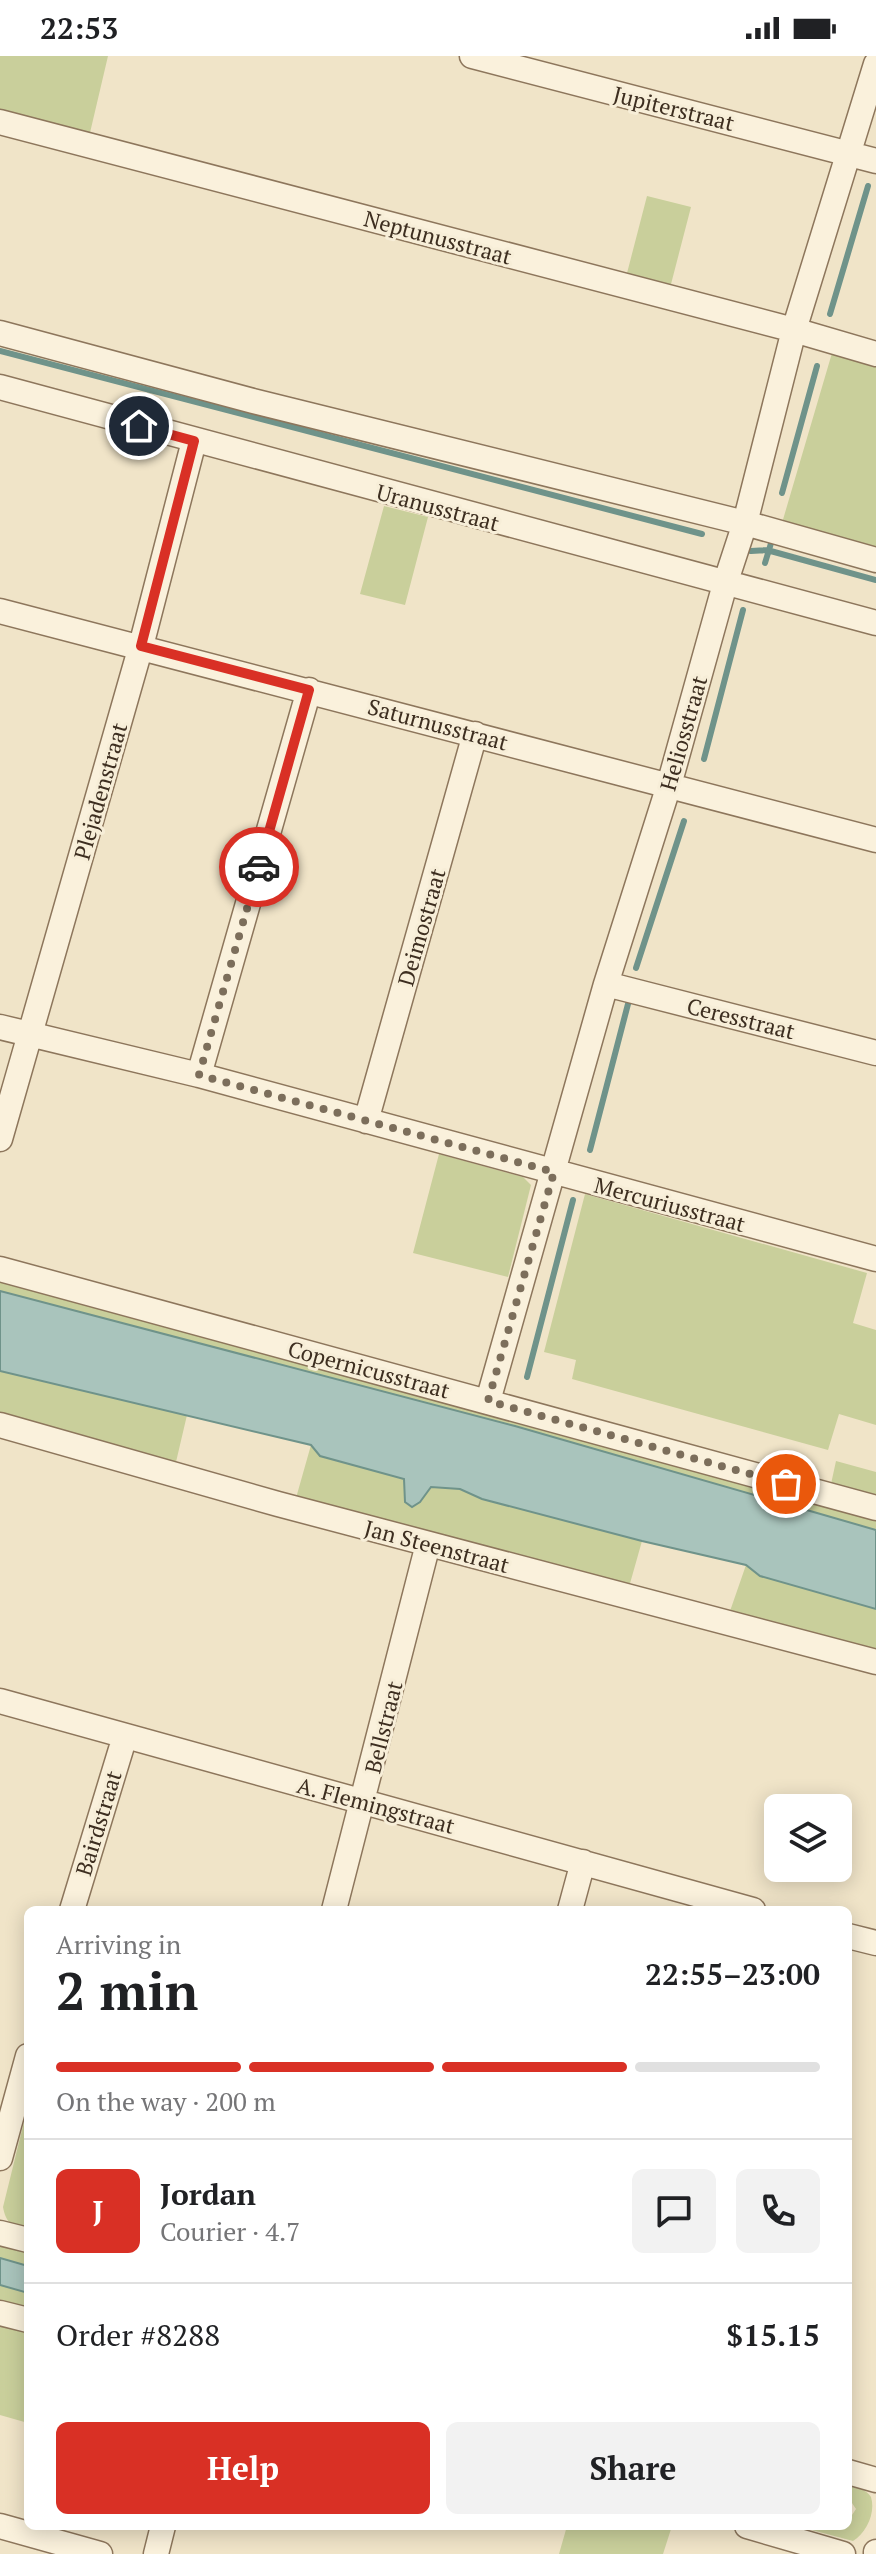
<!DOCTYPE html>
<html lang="en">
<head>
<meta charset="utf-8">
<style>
  :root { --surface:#fff; --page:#f2f2f2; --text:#202124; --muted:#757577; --line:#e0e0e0; --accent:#d93025 }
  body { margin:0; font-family:"PT Serif",serif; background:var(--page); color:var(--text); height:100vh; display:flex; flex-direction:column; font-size:30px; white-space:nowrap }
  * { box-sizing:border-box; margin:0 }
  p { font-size:26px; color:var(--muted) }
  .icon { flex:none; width:44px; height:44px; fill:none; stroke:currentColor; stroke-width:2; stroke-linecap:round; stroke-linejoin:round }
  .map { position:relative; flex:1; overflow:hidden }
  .panel { position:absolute; left:24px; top:1850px; width:828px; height:624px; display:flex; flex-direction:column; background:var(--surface); border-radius:12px; box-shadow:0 4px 20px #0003 }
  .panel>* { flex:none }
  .controls { position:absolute; left:764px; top:1738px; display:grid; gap:16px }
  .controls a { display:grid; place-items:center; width:88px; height:88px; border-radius:12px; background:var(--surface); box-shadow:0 4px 20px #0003; font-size:40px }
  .pin { position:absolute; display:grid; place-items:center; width:68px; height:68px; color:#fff; margin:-34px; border:4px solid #fff; border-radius:50%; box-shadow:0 2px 8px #0007 }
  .courier { position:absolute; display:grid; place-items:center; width:80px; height:80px; margin:-40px; border:6px solid #d93025; border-radius:50%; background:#fff; color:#222; box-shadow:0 2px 10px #0007 }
  .headline em { font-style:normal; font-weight:600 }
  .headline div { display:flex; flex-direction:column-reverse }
  .headline { display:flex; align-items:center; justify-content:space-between; height:136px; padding:0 32px }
  h1 { font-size:52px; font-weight:600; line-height:60px }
  .bar { display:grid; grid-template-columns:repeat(4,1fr); gap:12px 8px; align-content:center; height:96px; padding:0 32px }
  .bar i { height:10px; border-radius:6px; background:var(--line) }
  .bar .active { background:var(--accent) }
  .bar p { grid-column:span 4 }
  .line { display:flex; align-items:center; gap:20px; padding:0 32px; border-top:2px solid var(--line) }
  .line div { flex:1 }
  .round { display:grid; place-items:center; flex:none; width:84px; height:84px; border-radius:12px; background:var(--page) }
  .button { display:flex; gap:16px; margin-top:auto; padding:16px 32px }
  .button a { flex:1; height:92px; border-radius:12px; background:var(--accent); color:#fff; font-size:32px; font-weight:600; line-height:92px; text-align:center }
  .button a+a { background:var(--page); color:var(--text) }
  .status { display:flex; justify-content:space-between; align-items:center; height:56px; padding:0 40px; background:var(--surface); direction:ltr }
  .status svg { height:22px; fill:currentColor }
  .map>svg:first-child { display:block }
  .green { fill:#c9cf9b }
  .water { fill:#a9c4bc; stroke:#6f938a; stroke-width:2 }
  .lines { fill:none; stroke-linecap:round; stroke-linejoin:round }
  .stream { stroke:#6f938a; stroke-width:6 }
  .minor-casing { stroke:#8d765c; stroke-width:27 }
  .minor { stroke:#faf1dc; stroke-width:24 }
  .done { stroke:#7c6e5b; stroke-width:8; stroke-dasharray:0 14.4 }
  .route { stroke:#d93025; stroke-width:10 }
  .labels { text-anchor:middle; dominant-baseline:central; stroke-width:6; stroke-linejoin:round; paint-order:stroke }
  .street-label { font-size:22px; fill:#3d2e20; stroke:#f7eed8 }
</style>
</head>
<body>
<div class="status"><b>22:53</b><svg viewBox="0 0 49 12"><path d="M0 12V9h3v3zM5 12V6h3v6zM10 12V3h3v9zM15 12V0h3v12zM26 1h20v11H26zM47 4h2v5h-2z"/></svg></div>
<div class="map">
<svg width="876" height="2498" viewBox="0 0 876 2498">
  <rect width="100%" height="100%" fill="#f0e4c8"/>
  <path class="green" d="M0,0H108L89,81L0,58Z
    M647,140L691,151L670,232L626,221Z
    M832,297L876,309V494L782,467Z
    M384,450L428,461L405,549L360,538Z
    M439,1098L523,1121L531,1129L508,1221L413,1197Z
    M585,1138L867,1217L853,1267L876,1274V1369L839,1358L828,1394L572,1323L576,1304L544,1296Z
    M0,1219L876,1460V1474L515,1370L0,1235Z
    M0,1315L187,1359L176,1406L0,1359Z
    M311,1389L320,1400L404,1423L405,1446H420L431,1431L460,1433L482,1443L642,1485L629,1531L296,1442Z
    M836,1405L876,1416V1441L831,1428Z
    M746,1509L760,1520L876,1553V1598L729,1558Z
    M24,2066L28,2067V2175C13,2171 6,2168 3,2151Z
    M0,2189L28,2197V2210L0,2202Z
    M0,2229L28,2237V2253L0,2246Z
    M0,2270L28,2277V2367L0,2359Z
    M848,2429C856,2431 866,2433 871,2441C876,2457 866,2477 853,2485L797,2470H848V2465L856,2453L848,2441Z
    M567,2470H672L663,2498H559Z"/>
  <path class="water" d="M0,1235L515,1370L876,1474V1553L760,1520L746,1509L642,1485L482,1443L460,1433L431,1431L420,1446L412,1451L405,1446L404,1423L320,1400L311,1389L0,1315Z
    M0,2202L28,2210V2237L0,2229Z"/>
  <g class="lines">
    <path class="stream" d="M830,258L868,130
      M0,295L702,478
      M782,437L817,310
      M751,495L767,494L876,524
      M765,507L772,484
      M704,703L743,554
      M636,912L684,765
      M590,1094L628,948
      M527,1321L573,1144"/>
    <g class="minor-casing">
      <path id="minor" d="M472,0L876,105
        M0,66L794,274L876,298
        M0,277L253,345L745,467L876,504
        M0,331L876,567
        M0,555L876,784
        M606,928L876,997
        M0,971L199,1019L876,1203
        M199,1019L309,634
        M366,1065L475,678
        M0,1083L141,590L194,385
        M0,1213L876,1452
        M488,1345L606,928L669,729L725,528L745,467L794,274L876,8
        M0,1369L278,1448L876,1606
        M0,1645L753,1854
        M72,1854L125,1680
        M334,1854L428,1488
        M570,1854L583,1806
        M848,1880L876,1887
        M0,2102L28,2000
        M0,2177L28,2184
        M0,2257L28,2264
        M848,2416L876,2424
        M0,2470L100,2498
        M747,2470L843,2498
        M156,2498L163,2470
        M876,2498V2496"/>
    </g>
    <use href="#minor" class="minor"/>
  </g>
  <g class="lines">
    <path class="done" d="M259,811L199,1019L554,1116L488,1345L786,1428"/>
    <path class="route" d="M139,370L194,385L141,590L309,634L259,811"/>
  </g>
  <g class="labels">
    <g class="street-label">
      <text transform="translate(674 52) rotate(14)">Jupiterstraat</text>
      <text transform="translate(438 181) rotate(15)">Neptunusstraat</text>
      <text transform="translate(438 451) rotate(15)">Uranusstraat</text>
      <text transform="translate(438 668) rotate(15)">Saturnusstraat</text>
      <text transform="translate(683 677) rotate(-74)">Heliosstraat</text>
      <text transform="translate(100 735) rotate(-74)">Plejadenstraat</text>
      <text transform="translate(421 871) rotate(-74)">Deimostraat</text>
      <text transform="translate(741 962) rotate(14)">Ceresstraat</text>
      <text transform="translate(670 1148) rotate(15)">Mercuriusstraat</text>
      <text transform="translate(369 1313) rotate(15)">Copernicusstraat</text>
      <text transform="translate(437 1490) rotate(15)">Jan Steenstraat</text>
      <text transform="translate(383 1671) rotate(-76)">Bellstraat</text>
      <text transform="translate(376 1749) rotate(15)">A. Flemingstraat</text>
      <text transform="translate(98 1767) rotate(-73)">Bairdstraat</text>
    </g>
  </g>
</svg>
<div class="controls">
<a><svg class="icon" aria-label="layers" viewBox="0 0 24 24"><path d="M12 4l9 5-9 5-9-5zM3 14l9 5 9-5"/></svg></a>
</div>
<div class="pin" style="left:786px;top:1428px;background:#ea580c"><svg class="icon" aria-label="bag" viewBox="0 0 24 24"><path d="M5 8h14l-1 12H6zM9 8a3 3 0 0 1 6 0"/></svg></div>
<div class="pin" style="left:139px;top:370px;background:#1f2937"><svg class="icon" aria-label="home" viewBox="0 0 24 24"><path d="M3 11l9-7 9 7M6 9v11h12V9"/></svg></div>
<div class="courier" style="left:259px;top:811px"><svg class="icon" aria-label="car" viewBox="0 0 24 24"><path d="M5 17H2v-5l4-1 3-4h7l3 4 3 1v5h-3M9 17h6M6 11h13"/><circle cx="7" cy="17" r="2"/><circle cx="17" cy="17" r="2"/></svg></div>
<section class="panel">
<div class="headline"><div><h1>2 min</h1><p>Arriving in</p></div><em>22:55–23:00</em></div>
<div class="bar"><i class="active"></i><i class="active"></i><i class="active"></i><i></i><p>On the way · 200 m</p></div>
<div class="line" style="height:144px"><b class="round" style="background:var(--accent);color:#fff">J</b><div><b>Jordan</b><p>Courier · 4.7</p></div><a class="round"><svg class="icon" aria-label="chat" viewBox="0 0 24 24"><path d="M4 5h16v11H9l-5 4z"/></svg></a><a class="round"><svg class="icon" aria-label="phone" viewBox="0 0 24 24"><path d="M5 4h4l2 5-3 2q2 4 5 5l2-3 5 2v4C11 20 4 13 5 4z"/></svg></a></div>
<div class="line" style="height:104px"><div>Order #8288</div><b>$15.15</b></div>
<div class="button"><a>Help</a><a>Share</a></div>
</section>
</div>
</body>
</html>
